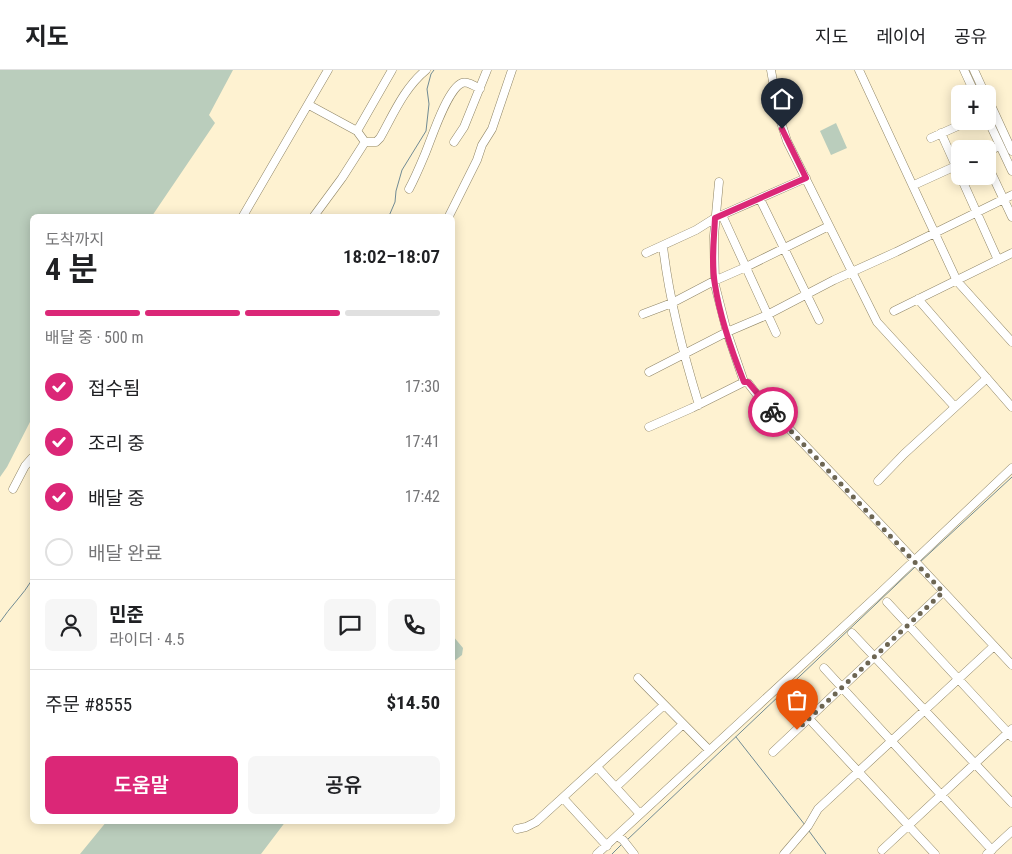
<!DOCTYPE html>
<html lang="ko">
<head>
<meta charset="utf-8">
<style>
  :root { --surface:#fff; --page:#f6f6f6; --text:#202124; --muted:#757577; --line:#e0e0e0; --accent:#db2777 }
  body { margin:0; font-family:"Roboto Condensed","Noto Sans KR",sans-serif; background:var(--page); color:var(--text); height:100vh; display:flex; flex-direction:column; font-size:19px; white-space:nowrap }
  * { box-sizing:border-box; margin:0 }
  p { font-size:16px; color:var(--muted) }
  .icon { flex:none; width:28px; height:28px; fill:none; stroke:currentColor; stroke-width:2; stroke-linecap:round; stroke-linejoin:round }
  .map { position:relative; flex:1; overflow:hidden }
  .details { position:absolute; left:30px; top:144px; width:425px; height:610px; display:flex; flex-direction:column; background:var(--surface); border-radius:8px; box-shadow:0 2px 12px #0003 }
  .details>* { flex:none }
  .controls { position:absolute; left:951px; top:15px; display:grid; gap:10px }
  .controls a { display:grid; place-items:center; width:45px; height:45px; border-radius:8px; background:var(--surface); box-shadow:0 2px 12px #0003; font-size:25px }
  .pin { position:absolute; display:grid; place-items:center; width:42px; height:42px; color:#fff; margin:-51px -21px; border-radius:50% 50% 50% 0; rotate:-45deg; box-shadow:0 0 5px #0007 }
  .pin .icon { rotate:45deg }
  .courier { position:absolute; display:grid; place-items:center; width:50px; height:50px; margin:-25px; border:4px solid #db2777; border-radius:50%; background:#fff; color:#222; box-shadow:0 1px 6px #0007 }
  .summary em { font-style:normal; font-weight:600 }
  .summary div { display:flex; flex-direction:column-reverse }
  .summary { display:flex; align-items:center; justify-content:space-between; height:85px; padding:0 15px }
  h1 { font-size:32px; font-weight:600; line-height:38px }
  .bar { display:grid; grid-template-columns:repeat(4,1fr); gap:8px 5px; align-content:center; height:60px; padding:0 15px }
  .bar i { height:6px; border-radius:4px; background:var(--line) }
  .bar .on { background:var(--accent) }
  .bar p { grid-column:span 4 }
  .line { display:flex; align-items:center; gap:12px; padding:0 15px; border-top:1px solid var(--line) }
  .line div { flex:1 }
  .round { display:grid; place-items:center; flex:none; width:52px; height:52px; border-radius:8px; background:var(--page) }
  ol { padding:0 15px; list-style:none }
  li { display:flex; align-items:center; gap:15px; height:55px }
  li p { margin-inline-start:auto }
  li .icon { padding:5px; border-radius:50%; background:var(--accent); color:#fff; stroke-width:4 }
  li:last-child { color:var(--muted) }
  li i { width:28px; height:28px; border:2px solid var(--line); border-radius:50% }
  .action { display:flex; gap:10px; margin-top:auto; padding:10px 15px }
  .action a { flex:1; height:58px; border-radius:8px; background:var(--accent); color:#fff; font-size:20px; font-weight:600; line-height:58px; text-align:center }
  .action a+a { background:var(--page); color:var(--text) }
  header { display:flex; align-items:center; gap:30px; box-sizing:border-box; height:70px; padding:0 25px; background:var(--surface); border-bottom:1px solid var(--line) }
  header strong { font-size:24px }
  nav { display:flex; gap:28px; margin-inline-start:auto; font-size:18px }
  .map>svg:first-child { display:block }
  .green { fill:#bacdbc }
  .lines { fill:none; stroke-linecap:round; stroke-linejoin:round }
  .stream { stroke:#718b94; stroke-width:1 }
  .minor-casing { stroke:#8f8566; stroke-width:9 }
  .minor { stroke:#fff; stroke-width:8 }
  .done { stroke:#6d6653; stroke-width:5; stroke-dasharray:0 9 }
  .route { stroke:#db2777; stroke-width:6 }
</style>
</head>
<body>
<header>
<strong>지도</strong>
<nav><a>지도</a><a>레이어</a><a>공유</a></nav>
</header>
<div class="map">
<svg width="1012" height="784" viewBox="0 0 1012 784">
  <rect width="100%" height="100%" fill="#fef2d1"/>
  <path class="green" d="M0,0H233L209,45L215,53L152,146H32V348L7,397L0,407Z
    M836,53L847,78L831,85L820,61Z
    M453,566L463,578L462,585L453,592Z
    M107,751H286L261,784H80Z"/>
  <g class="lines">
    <path class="stream" d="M389,146L395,132L396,121L402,100L426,61L429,34L427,19L431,4L434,0
      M919,493L1012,407
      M0,552C10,537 23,525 32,510
      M736,667L805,755
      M809,761L826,784
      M627,770L915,497
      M612,784L622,774"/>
    <g class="minor-casing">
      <path id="minor" d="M771,0L779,46L787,71L877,252L955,337
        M859,0L957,211L1012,272
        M964,0L975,24
        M974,0L985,24
        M988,29L1012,81
        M309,35L357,61L365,72L342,108L314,146
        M988,50L1012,101
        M357,61L392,0
        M941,63L998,190
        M931,68L969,51
        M365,72H376L380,68C393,45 404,18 426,0
        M454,72L464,57L487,0
        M988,82L995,78
        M988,96L1012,147
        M719,112L714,166L715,215L727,262L744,312
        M914,115L958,95
        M409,119C415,108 420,96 425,84C431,70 447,19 462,13C467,11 475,16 480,19
        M760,129L819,250
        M722,145L776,263
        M243,146L328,0
        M449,146L477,90L482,75L492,59L512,0
        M663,176C669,230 683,283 699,335
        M646,183L696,160L715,148L806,108
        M918,229L1012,337
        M894,241L1012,183
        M643,244L672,233L714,211L746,197L829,156
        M649,302L727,262L767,245L834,210L896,182L1012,125
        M649,357L692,338L744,312L748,313L758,326L886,460L1012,595
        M878,411L904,384L987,308
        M13,419L25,396L32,388
        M887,532L1012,667
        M852,563L1012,733
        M824,598L992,780
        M638,608L709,680
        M786,624L935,784
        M773,682L943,522
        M597,697L640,744
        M616,717L683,654
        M563,728L607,776
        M517,759L526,757L536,752L664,635
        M617,766L623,770L634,784
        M882,780L1012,659
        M597,784L879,524L1012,398
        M784,784L808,756L818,739L994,576
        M987,784L1012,761"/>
    </g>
    <use href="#minor" class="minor"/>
  </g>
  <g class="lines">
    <path class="done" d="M773,342L943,522L797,660"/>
    <path class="route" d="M773,342L748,312H744C732,282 720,247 715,215C711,193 714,170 715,148L806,108L782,59"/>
  </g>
</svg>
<div class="controls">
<a>+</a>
<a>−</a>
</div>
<div class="pin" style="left:797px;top:660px;background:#ea580c"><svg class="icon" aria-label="bag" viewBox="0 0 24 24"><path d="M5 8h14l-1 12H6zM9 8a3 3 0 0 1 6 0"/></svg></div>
<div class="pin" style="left:782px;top:59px;background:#1f2937"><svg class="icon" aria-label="home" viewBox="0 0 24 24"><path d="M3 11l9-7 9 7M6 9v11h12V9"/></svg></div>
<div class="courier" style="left:773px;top:342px"><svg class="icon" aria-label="bike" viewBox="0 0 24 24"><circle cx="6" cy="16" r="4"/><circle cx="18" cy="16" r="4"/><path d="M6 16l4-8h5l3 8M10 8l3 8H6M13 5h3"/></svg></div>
<section class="details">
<div class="summary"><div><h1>4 분</h1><p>도착까지</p></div><em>18:02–18:07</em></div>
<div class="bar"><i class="on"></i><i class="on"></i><i class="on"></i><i></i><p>배달 중 · 500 m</p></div>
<ol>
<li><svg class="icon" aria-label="check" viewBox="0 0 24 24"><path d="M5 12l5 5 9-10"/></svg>접수됨<p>17:30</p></li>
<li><svg class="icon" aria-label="check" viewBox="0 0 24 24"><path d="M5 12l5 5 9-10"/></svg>조리 중<p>17:41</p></li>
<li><svg class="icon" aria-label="check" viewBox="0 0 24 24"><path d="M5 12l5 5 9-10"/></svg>배달 중<p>17:42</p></li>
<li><i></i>배달 완료</li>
</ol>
<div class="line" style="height:90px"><a class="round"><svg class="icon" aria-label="person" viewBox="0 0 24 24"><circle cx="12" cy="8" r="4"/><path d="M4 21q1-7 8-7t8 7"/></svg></a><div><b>민준</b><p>라이더 · 4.5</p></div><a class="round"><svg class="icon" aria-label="chat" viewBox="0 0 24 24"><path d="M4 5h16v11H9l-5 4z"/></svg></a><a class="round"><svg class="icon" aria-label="phone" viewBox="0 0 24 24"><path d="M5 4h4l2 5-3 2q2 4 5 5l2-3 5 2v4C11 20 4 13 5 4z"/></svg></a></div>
<div class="line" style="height:65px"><div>주문 #8555</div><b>$14.50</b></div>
<div class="action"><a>도움말</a><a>공유</a></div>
</section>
</div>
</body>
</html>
